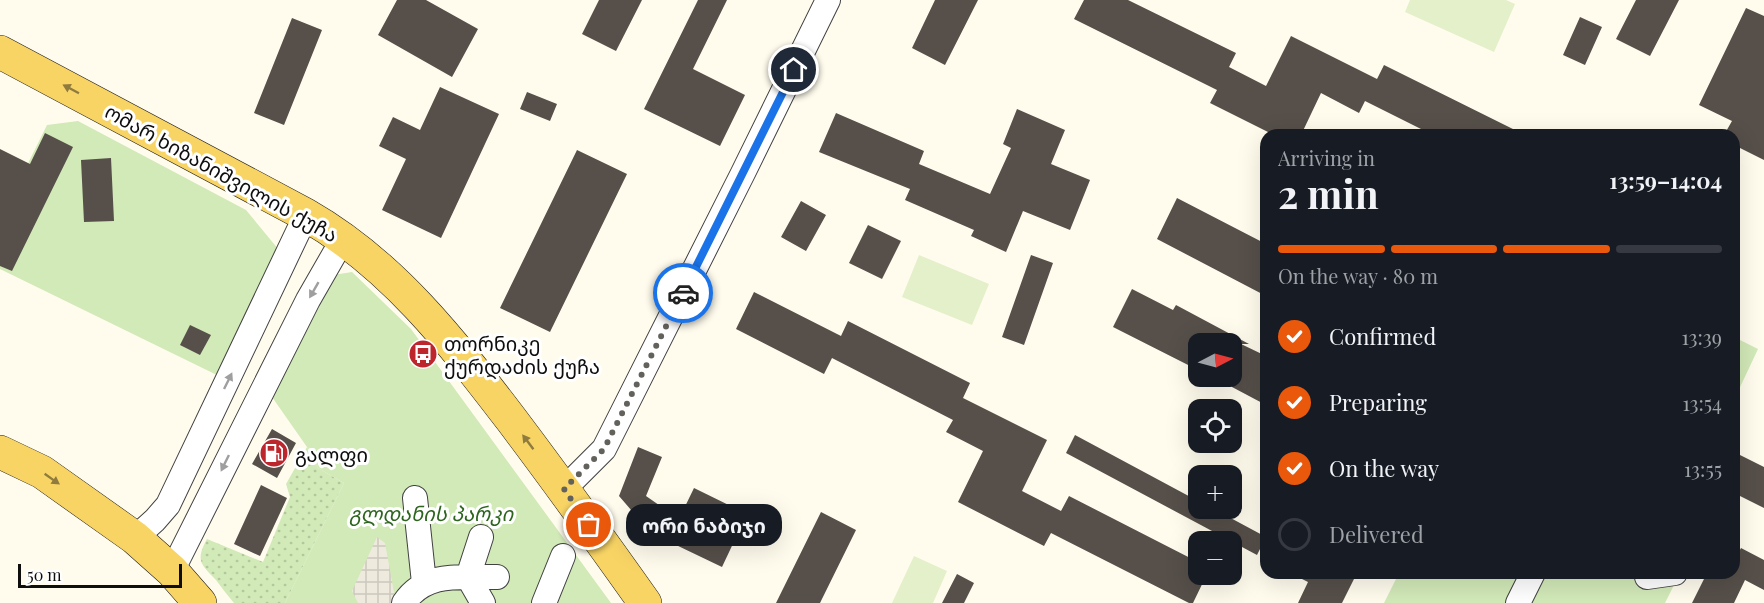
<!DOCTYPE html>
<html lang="en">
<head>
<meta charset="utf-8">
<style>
  :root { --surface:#171b24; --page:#20242c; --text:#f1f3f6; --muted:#9ea1a6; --line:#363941; --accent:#ea580c }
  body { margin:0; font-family:"Playfair Display","Noto Sans Georgian",serif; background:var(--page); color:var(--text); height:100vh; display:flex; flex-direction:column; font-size:22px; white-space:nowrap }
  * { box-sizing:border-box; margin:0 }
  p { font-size:20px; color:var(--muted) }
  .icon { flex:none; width:33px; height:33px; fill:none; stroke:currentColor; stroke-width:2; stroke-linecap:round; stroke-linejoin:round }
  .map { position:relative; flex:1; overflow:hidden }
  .side { position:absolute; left:1260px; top:129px; width:480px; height:450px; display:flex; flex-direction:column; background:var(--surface); border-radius:18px; box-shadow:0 6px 24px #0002 }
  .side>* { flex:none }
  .needle { width:39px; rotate:84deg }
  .buttons { position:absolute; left:1188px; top:333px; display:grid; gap:12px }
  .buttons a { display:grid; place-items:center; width:54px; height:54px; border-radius:12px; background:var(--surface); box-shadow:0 6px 24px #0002; font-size:30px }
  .scale { position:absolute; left:18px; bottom:15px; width:164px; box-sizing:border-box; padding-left:6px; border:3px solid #0e0e0e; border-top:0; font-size:16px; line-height:21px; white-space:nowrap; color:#0e0e0e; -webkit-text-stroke:4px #fff; paint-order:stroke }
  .pin { position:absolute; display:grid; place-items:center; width:51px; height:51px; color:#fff; margin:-26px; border:3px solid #fff; border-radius:50%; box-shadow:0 2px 6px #0007 }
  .courier { position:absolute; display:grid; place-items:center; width:60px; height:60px; margin:-30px; border:4px solid #1a73e8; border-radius:50%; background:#fff; color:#222; box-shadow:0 2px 8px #0007 }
  .bubble { position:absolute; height:42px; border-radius:18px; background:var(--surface); box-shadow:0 6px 24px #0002; font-size:20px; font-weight:700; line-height:42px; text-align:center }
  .headline em { font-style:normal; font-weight:700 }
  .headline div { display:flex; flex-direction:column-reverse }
  .headline { display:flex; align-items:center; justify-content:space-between; height:102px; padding:0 18px }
  h1 { font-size:39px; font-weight:700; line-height:45px }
  .bar { display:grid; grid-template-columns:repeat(4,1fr); gap:9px 6px; align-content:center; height:72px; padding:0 18px }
  .bar i { height:8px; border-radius:4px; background:var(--line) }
  .bar .on { background:var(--accent) }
  .bar p { grid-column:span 4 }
  ol { padding:0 18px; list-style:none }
  li { display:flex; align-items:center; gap:18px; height:66px }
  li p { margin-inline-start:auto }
  li .icon { padding:6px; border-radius:50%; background:var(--accent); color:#fff; stroke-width:4 }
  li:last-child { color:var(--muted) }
  li i { width:33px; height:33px; border:3px solid var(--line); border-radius:50% }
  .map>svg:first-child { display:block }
  .grass { fill:url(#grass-dots) }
  .park { fill:#d2e9b8 }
  .pitch { fill:#e3f0ca }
  .plaza { fill:url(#plaza-grid) }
  .building { fill:#564f4a }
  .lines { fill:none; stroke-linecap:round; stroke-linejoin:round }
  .street-casing { stroke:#414141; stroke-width:26 }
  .primary-casing { stroke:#1f1f1f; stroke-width:34 }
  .street { stroke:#fff; stroke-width:24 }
  .primary { stroke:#f8d465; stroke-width:33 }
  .oneway { fill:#8f7b3e }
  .oneway2 { fill:#9f9f9f }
  .done { stroke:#62615c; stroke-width:6; stroke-dasharray:0 10.8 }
  .route { stroke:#1a73e8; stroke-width:8 }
  .labels { text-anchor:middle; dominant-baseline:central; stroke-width:6; stroke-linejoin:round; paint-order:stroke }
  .street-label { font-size:20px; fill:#0e0e0e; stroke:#fff }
  .poi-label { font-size:20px; fill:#0e0e0e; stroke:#fff; text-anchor:start }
  .park-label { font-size:20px; font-style:italic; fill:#2d651e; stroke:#fff }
</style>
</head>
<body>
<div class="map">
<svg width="1764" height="603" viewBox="0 0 1764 603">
  <defs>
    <pattern id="grass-dots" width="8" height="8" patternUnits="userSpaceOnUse" patternTransform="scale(1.5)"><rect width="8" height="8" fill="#d2e9b8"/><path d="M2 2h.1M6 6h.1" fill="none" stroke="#b3c79d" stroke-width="1.8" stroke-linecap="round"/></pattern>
    <pattern id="plaza-grid" width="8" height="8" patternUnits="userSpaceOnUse" patternTransform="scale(1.5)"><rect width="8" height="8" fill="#efeade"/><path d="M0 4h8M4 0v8" fill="none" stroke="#ccc8bd"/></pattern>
  </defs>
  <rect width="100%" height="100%" fill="#fffcee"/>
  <path class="grass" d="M307,447L318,468L344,483L285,603H234C228,596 222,588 216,580C201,564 195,561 207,539L263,562L290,497L286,484Z"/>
  <path class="park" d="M78,121L246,210L279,250L223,378L0,269V220L47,125Z
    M352,272L411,329L611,603H285L344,483L318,468L307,447L272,397L333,275Z
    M1734,337L1758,349L1734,400Z
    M1399,573H1667L1677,579L1665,603H1384Z"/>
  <path class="pitch" d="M1410,0H1506L1515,4L1494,52L1405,12Z
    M919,255L989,284L972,325L902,297Z
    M914,556L947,571L933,603H892Z"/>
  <path class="plaza" d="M377,537L385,543L395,598L399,603H358L352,591Z"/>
  <path class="building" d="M397,0H426L478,29L452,77L378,35Z
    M599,0H642L616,51L582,34Z
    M698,0H727L693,69L745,95L720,146L644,109Z
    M935,0H978L945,65L912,48Z
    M1084,0H1128L1236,53L1229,67L1266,86L1291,36L1377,79L1384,65L1525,135H1433L1365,101L1359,113L1321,93L1301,135H1274L1210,103L1217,90L1074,19Z
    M1636,0H1679L1650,56L1616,39Z
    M1746,8L1764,16V160L1734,145V135H1724L1732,121L1699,105Z
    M1580,17L1602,27L1585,65L1563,55Z
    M292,18L322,30L284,125L254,113Z
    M440,87L499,114L441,238L382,210L406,159L379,146L393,117L420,130Z
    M527,92L557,104L550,121L520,109Z
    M1017,109L1065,130L1051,164L1090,180L1070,230L1023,211L1006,252L971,236L974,230L905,200L910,189L819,152L836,113L924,151L919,164L990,194L1011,148L1003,144Z
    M45,133L73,147L12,271L0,266V149L30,164Z
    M577,150L627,174L550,332L500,308Z
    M111,158L114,221L84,222L81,160Z
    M1177,198L1266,244V296L1157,239Z
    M801,201L826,215L806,251L781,237Z
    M868,225L901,241L882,279L849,263Z
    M1031,255L1053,263L1024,345L1002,337Z
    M1132,289L1173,310L1176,305L1249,344H1241L1266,356V405L1232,387V344H1198V370L1113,327Z
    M754,292L841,336L848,321L970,383L963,398L1047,440L1022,491L1061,511L1069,496L1198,562V574H1207L1193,603H1189L1051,533L1044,546L958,502L983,451L946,432L953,420L832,358L824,374L736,329Z
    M190,325L211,335L200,355L180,345Z
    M272,429L296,443L277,478L252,464Z
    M1075,435L1198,501V508H1212L1266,537L1257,555L1066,453Z
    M638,447L662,457L646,496L679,519L694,488L747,514L722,567L651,533L619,496Z
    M1734,452L1764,467V508L1734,493Z
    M261,485L287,498L260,556L234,544Z
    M821,512L856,530L820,603H776Z
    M1741,548L1764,560V590L1745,580L1734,603H1692L1707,573H1734V561Z
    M1290,573H1357L1342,603H1298L1308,582Z
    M957,574L974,583L964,603H942Z"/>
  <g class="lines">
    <g class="street-casing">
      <path id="street" d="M564,489L604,449L743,173L828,0
        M415,498L424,583
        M481,537L468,577L483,603
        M135,538L155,520L168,505L306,215
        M172,571L308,300L343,239
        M1647,577L1675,573
        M404,603C426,570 463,578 497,577
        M544,603L563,556
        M1518,603L1533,573"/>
    </g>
    <g class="primary-casing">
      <path id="primary" d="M0,52L306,215C392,264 452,342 511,419C557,480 601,541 645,603
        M0,452L42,472L135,538L172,571L200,603"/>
    </g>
    <use href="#street" class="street"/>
    <use href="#primary" class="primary"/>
  </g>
  <defs><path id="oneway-solid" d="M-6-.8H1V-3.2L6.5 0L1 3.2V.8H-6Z" transform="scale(1.5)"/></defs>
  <g class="oneway">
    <use href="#oneway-solid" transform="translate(71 89) rotate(-152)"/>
    <use href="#oneway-solid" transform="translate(528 442) rotate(-127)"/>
    <use href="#oneway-solid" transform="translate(52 479) rotate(35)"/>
  </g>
  <g class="oneway2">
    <use href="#oneway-solid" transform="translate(314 290) rotate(120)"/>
    <use href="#oneway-solid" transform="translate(228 381) rotate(-64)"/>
    <use href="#oneway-solid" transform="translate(225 463) rotate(116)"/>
  </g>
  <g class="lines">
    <path class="done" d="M589,525L564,489L604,449L683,293"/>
    <path class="route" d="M683,293L794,70"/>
  </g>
  <defs>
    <g id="bus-disc" transform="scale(1.5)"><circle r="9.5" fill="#bd262d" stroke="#fff"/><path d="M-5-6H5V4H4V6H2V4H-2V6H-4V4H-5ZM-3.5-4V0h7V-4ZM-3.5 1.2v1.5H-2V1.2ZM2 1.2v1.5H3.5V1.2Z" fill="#fff"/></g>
    <g id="fuel-disc" transform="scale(1.5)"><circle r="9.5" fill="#bd262d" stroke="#fff"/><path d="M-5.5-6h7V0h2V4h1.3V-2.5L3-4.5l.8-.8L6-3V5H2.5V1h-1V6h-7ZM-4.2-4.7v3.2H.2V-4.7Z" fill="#fff"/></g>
  </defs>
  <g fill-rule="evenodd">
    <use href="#bus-disc" x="423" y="354"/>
    <use href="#fuel-disc" x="274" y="453"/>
  </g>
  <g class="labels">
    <g class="street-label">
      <text transform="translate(222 172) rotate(29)">ომარ ხიზანიშვილის ქუჩა</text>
    </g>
    <g class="poi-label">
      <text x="444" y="342">თორნიკე<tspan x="444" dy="23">ქურდაძის ქუჩა</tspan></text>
      <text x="295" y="453">გალფი</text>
    </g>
    <g class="park-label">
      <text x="431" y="512">გლდანის პარკი</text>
    </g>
  </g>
</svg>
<div class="buttons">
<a><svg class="needle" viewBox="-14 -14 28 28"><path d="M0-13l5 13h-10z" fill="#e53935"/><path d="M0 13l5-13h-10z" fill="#9ea1a6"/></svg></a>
<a><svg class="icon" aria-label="locate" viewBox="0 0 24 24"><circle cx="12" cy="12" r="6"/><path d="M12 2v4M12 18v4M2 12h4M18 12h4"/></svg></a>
<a>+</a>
<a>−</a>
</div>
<div class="scale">50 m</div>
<div class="pin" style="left:589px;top:525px;background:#ea580c"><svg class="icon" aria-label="bag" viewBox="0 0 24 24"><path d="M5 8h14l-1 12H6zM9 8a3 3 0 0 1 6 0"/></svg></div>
<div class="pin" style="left:794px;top:70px;background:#1f2937"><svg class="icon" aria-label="home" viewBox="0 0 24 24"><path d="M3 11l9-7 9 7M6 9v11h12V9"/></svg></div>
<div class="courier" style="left:683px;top:293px"><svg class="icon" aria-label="car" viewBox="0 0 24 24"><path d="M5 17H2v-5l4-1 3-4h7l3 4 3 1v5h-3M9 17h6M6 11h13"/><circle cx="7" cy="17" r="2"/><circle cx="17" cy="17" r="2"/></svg></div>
<div class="bubble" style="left:626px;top:504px;width:156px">ორი ნაბიჯი</div>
<section class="side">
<div class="headline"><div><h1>2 min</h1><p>Arriving in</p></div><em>13:59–14:04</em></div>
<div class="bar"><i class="on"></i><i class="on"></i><i class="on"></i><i></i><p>On the way · 80 m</p></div>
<ol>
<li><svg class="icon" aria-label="check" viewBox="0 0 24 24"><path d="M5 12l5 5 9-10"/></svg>Confirmed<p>13:39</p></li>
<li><svg class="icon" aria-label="check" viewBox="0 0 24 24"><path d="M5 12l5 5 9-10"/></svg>Preparing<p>13:54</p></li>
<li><svg class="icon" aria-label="check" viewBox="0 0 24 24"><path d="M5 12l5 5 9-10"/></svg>On the way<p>13:55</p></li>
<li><i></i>Delivered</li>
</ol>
</section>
</div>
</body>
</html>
